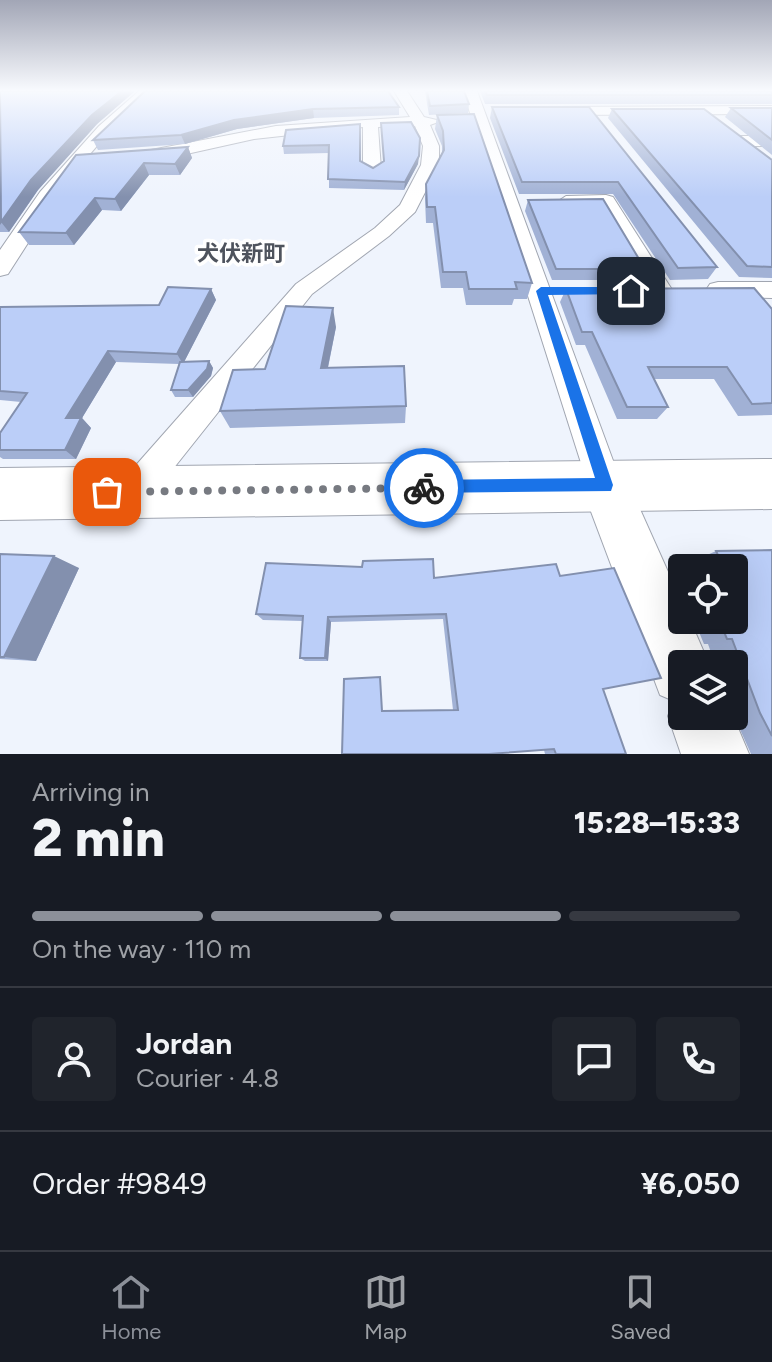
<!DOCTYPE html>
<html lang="en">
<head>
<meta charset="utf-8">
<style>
  :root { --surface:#171b24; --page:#20242c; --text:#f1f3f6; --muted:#9ea1a6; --line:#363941; --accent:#8c9099 }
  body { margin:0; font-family:Figtree,"Noto Sans JP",sans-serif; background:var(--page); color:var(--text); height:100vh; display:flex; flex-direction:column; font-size:30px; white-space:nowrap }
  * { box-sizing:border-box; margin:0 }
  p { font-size:26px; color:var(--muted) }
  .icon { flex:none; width:44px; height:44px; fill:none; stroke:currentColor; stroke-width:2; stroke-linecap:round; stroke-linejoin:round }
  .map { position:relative; height:754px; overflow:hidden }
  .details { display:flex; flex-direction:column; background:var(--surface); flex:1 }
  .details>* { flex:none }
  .buttons { position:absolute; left:668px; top:554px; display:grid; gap:16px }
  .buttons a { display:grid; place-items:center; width:80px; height:80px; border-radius:8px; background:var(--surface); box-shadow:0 8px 32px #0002; font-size:40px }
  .pin { position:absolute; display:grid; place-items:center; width:68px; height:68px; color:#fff; margin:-34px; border-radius:16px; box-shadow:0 4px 12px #0006 }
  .courier { position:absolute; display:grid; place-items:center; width:80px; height:80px; margin:-40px; border:6px solid #1a73e8; border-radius:50%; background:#fff; color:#222; box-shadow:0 2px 10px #0007 }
  .head em { font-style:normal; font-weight:800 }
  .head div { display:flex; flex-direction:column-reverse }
  .head { display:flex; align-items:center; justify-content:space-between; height:136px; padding:0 32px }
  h1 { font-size:52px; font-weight:800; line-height:60px }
  .bar { display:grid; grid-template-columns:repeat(4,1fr); gap:12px 8px; align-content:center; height:96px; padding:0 32px }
  .bar i { height:10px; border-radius:6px; background:var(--line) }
  .bar .current { background:var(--accent) }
  .bar p { grid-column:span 4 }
  .line { display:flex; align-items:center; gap:20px; padding:0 32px; border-top:2px solid var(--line) }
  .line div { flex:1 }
  .round { display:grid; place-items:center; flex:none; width:84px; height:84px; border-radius:8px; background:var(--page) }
  .tabs { display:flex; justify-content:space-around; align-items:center; height:112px; border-top:2px solid var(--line); background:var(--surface); font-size:22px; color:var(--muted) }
  .tabs a { display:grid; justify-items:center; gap:4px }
  .tabs .current { color:var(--accent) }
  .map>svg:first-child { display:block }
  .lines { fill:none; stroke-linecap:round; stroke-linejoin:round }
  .street-casing { stroke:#a1a6b1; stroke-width:2 }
  .secondary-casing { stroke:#a1a6b1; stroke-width:2 }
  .primary-casing { stroke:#a1a6b1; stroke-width:2 }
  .street { fill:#fff; fill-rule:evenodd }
  .secondary { fill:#fff; fill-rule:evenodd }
  .primary { fill:#fff; fill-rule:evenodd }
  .wall { fill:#a1b1d5 }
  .shaded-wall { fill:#8390ae }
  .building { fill:#bbcef8; stroke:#8390ae; stroke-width:2 }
  .route { fill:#1a73e8 }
  .done { stroke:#777a81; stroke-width:8; stroke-dasharray:0 14.4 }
  .labels { text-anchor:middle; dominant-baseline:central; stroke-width:7; stroke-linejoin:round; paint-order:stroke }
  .far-quarter-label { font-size:22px; font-weight:bold; fill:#4e535d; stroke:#fff }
</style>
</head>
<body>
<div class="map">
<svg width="772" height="754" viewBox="0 0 772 754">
  <rect width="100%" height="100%" fill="#eff4fd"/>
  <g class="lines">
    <g class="street-casing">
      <path id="street" d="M139,91H154L109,132L71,176L8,274L0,276V250L40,192L99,126Z
        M394,91H407L424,117L441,121L430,125L439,146V165L415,212L389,236L312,294L146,503L134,508L122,503L117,492L122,481L296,284L375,228L400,205L421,165L423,146L415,126L378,127L381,169L372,174L363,169V127L254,139L164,159L151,160L143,155L151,150L276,126L410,117Z
        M463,91H477L622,485L617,496L605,501L593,496L588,485Z
        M772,106V114L556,115L549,111L556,107Z
        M772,136V146H740L732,141L740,136Z
        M606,195L613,197L669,285L673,291L669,297H653L600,207L566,208L557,202L566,196Z
        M718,282H772V298L710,296L706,290L710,284Z"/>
    </g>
    <g class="secondary-casing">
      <path id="secondary" d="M605,462L622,469L682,603V620H690L709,664H682V716H733L749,754H681L668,716L674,701L660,695L581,485L588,469Z"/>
    </g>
    <g class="primary-casing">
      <path id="primary" d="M772,459V509L0,520V468Z"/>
    </g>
    <use href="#street" class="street"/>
    <use href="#secondary" class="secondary"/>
    <use href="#primary" class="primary"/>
  </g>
  <path class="wall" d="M0,91H135L97,124L38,190L9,232H0Z
    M145,91L399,107V115L314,118L237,129L185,144L98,150L93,140Z
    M425,91H464L469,104L468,113L429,115Z
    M480,91H772V104H485Z
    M492,107H589L717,267L708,279L670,280L613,194H519L490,118Z
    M731,108H772V155L725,117Z
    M612,109L772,160V278L739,277L608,118Z
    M437,115L532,283L527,299H514L512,305H466L463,288H441L433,223H426L425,199L426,184L442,153V146L435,129Z
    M360,124V161L373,168L420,146L418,164L404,190L329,188V153L284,154L283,146Z
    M188,147L192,158L180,175H149L121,211L102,210L74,245H29L19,232L76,155Z
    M528,200L645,269L639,280H552L525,211Z
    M211,289L216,300L184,362L209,361L213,368L211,376L193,397H175L171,390L179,364L116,362L82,418L91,428L76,459H3L0,457V433L21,402L0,400V307L159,305Z
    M566,289L772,309V415L738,416L714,379H654L668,407L657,419H617L585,345H576L560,302Z
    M336,327L328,368L406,406L405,423L230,428L220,411L265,369Z
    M772,550V754H751L734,716V664H715L708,644H704L694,620H734V568H699L696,560L716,551Z
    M0,554L79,568L36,661L0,659Z
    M434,578L603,689L626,754H545L544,750L382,711L453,710L443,619L331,622L328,661H305L300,658L303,621L263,620L256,614Z"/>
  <path class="shaded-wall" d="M122,91H135L97,124L38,190L9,232L1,222L31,180L92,115Z
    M313,109L314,118L237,129L185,144L181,135L234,120Z
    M420,138L418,164L404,190L405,182Z
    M188,147L192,158L180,175L175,164Z
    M144,163L149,175L121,211L115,199Z
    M95,198L102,210L74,245L66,233Z
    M211,289L216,300L183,364L177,354Z
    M333,308L336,327L324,386L321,368Z
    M108,351L116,362L82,418L91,428L76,459L65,450L66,418Z
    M209,361L213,368L211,376L193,397L188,390Z
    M54,556L79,568L36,661L4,657Z
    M328,617L331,622L328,661L325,658Z"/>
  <path class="building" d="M0,91H122L92,115L31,180L1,222Z
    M145,91H388L399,107L313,109L234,120L181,135L93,140Z
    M427,91H464L469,104L430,106Z
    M485,91H772V95H487Z
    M492,107H589L717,267L678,268L618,182H522Z
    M731,108H772V140Z
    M612,109H704L772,160V267L747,266Z
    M474,114L532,283L515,282L517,289H469L466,272H443L435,207H427L426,184L444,150L443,131L437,115Z
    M411,122L420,138L419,156L405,182L328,179L329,145L283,146L286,130L360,124V161L373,168L384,161L381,123Z
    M188,147L175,164L144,163L115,199L95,198L66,233L19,232L76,155Z
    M603,199L645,269H556L528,200Z
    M168,287L211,289L177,354L108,351L66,418H81L65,450H0V433L27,393L0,391V307L159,305Z
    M754,288L772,309V403L752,404L727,367H648L668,407H627L592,332H582L566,289Z
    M286,306L333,308L321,368L404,366L406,406L220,411L233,370L265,369Z
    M209,361L207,369L188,390H171L180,362Z
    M772,550V736L760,713L732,639H727L719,620H734V598H738L734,589V568H724L716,551Z
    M0,554L54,556L4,657H0Z
    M433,559L434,578L556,564L560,576L614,568L661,678L603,689L626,754H556L554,749L489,754H342L344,679L380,677L382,711L458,710L446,614L328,617L325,658H300L303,616L256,614L266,563L362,567L363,561Z"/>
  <linearGradient id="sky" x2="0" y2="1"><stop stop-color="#a2a6b6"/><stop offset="0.46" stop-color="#f8fafe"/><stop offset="1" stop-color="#f8fafe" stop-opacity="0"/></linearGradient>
  <rect width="772" height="197" fill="url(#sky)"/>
  <path class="route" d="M541,287H631L636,291L631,294L548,295L613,485L611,491L419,493L416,488L424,480L595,478L536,291Z"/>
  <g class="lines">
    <path class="done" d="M107,492L424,488"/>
  </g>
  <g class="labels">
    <g class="far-quarter-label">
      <text x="241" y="253">犬伏新町</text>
    </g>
  </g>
</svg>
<div class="buttons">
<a><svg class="icon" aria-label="locate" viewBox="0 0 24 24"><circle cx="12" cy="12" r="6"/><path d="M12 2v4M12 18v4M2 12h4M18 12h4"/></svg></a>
<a><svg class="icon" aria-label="layers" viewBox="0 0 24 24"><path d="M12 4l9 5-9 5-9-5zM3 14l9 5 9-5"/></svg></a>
</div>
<div class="pin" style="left:107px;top:492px;background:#ea580c"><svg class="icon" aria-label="bag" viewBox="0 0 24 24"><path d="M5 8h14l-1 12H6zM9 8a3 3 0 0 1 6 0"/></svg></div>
<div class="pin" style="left:631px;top:291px;background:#1f2937"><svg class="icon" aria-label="home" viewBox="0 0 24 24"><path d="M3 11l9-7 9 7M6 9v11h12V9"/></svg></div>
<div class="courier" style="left:424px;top:488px"><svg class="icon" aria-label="bike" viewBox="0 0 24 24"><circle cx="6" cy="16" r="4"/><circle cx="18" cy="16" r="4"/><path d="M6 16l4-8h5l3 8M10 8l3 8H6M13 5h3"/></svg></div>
</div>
<section class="details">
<div class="head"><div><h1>2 min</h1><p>Arriving in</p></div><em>15:28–15:33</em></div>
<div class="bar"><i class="current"></i><i class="current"></i><i class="current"></i><i></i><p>On the way · 110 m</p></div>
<div class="line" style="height:144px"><a class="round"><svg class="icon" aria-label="person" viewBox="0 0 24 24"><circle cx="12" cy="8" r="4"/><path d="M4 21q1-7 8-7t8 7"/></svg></a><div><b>Jordan</b><p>Courier · 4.8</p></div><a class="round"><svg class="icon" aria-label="chat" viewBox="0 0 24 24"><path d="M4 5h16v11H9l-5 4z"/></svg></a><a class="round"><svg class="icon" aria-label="phone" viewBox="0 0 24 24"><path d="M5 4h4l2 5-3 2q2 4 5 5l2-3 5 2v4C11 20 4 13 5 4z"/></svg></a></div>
<div class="line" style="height:104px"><div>Order #9849</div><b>¥6,050</b></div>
</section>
<nav class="tabs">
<a class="current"><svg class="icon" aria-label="home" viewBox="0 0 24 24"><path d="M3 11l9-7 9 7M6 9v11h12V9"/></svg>Home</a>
<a><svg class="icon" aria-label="map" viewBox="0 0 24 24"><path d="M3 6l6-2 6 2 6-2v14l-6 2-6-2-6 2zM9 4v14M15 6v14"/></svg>Map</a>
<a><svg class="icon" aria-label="saved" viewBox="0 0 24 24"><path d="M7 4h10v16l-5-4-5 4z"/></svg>Saved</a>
</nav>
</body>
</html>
